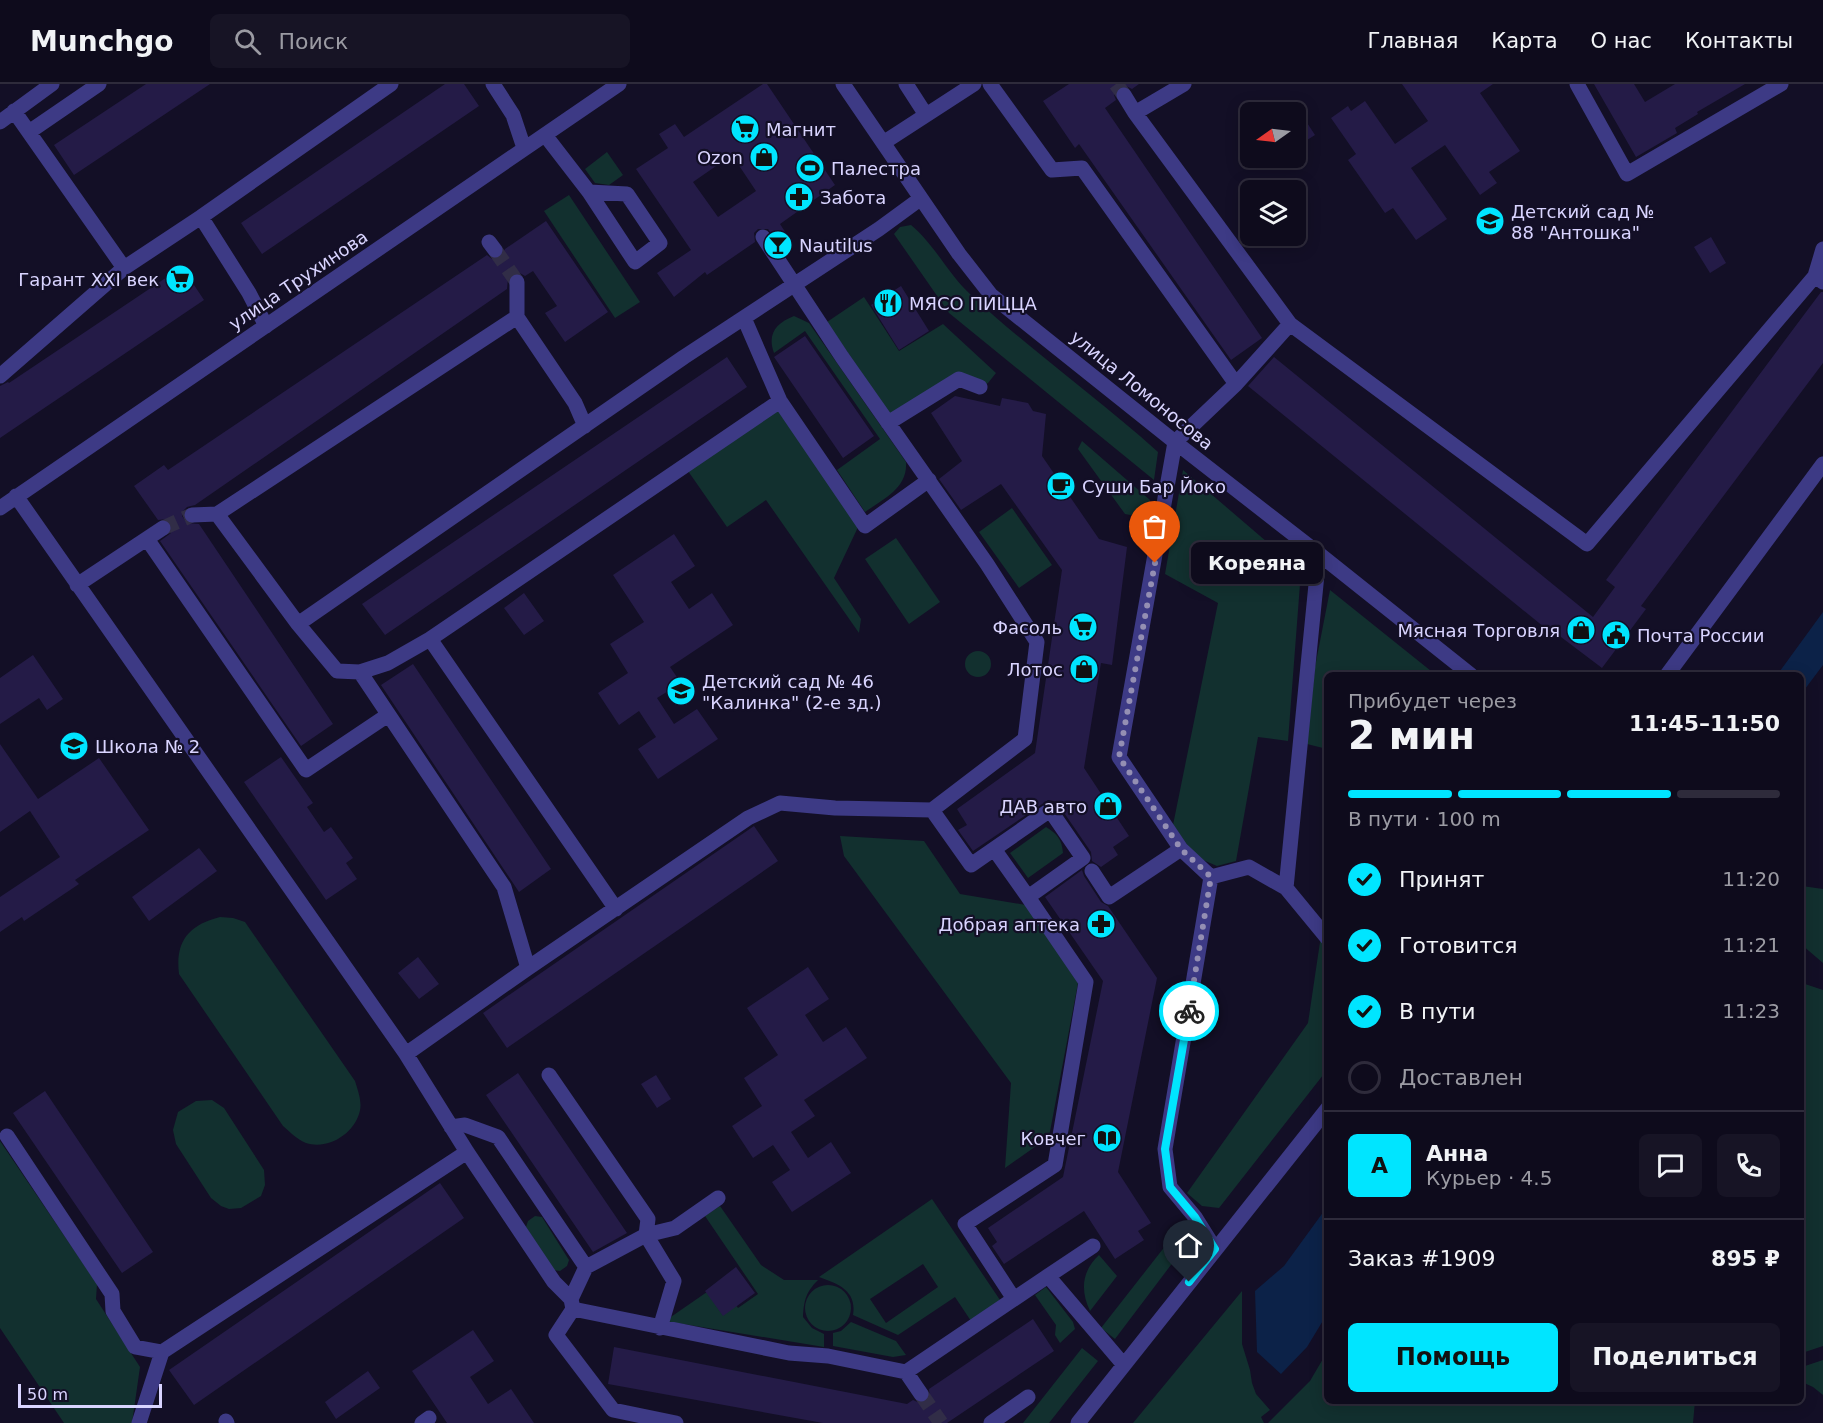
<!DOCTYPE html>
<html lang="ru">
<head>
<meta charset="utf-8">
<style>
  :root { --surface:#0e0b1c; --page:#171425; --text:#f1f3f6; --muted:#9b9ba3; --line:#2e2b3b; --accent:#00e5ff }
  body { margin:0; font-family:"DejaVu Sans",sans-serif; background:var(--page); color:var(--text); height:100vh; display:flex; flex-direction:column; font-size:22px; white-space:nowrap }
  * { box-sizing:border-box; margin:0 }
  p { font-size:20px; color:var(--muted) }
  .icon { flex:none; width:33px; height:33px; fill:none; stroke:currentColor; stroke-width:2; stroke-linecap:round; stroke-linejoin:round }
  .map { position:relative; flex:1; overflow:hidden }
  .sheet { position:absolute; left:1324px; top:588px; width:480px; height:732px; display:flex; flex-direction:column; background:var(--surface); border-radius:9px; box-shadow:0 3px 15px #0003,0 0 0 2px var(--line) }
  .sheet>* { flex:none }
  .needle { width:39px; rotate:256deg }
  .tools { position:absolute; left:1240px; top:18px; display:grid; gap:12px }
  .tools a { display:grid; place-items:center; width:66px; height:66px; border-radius:9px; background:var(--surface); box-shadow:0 3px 15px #0003,0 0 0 2px var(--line); font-size:30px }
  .scale { position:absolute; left:18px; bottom:15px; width:144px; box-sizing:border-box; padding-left:6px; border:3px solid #d9d4ff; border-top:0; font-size:16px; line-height:21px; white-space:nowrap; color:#d9d4ff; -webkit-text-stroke:4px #130f26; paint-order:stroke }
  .pin { position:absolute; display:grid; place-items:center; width:51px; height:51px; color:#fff; margin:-62px -26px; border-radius:50% 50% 50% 0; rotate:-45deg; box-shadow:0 0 6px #0007 }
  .pin .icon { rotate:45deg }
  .courier { position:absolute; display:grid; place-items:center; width:60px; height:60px; margin:-30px; border:4px solid #00e5ff; border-radius:50%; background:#fff; color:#222; box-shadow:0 2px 8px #0007 }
  .bubble { position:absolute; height:42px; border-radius:9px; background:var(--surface); box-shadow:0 3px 15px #0003,0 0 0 2px var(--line); font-size:20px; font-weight:700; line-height:42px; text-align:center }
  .head em { font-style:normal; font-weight:700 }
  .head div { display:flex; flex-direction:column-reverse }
  .head { display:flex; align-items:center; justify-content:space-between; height:102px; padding:0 24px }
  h1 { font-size:39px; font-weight:700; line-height:45px }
  .bar { display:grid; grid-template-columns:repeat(4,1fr); gap:9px 6px; align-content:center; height:72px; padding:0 24px }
  .bar i { height:8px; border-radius:4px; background:var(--line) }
  .bar .on { background:var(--accent) }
  .bar p { grid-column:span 4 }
  .line { display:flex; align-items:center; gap:15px; padding:0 24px; border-top:2px solid var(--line) }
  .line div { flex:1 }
  .round { display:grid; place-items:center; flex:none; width:63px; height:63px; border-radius:9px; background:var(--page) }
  ol { padding:0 24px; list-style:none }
  li { display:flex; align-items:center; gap:18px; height:66px }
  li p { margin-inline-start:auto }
  li .icon { padding:6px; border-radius:50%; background:var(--accent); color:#111; stroke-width:4 }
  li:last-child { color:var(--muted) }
  li i { width:33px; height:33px; border:3px solid var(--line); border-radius:50% }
  .action { display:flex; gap:12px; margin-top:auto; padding:12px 24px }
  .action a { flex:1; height:69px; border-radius:9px; background:var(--accent); color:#111; font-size:24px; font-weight:700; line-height:69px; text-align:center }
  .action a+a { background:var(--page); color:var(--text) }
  header { display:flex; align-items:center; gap:36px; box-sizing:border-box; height:84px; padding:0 30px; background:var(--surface); border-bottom:2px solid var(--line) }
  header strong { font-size:28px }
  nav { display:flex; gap:33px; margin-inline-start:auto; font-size:21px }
  .search { width:420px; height:54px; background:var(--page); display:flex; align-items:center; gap:15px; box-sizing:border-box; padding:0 21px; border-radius:9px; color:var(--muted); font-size:22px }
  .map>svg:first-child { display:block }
  .green { fill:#12302f; fill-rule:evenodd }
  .water { fill:#0c2248 }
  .building { fill:#241b47; fill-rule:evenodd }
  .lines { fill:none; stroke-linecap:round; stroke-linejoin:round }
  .minor-tunnel { stroke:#312d47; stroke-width:15; stroke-dasharray:15 8; stroke-linecap:butt }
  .minor { stroke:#3d3a85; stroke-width:15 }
  .done { stroke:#948fb3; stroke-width:6; stroke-dasharray:0 10.8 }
  .route { stroke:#00e5ff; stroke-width:8 }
  .labels { text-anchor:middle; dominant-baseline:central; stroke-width:4.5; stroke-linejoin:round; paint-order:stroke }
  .poi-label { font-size:18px; fill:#d9d4ff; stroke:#130f26; text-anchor:start }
  .street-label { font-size:18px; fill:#d9d4ff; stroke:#130f26 }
</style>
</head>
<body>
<header>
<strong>Munchgo</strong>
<div class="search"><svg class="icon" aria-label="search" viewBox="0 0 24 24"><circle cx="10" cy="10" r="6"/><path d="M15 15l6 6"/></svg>Поиск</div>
<nav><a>Главная</a><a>Карта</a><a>О нас</a><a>Контакты</a></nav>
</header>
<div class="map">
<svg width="1823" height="1339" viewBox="0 0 1823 1339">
  <rect width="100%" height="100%" fill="#130f26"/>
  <path class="green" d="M607,68L623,91L609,101L595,99L585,85Z
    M569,111L640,218L615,234L544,127Z
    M911,141C935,161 948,190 971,211C1030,266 1097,313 1158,368L1154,396L949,229L894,150L900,143Z
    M864,213L899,267L943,240L996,289L988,299L982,302L960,291L893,335L827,238Z
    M794,232L809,239L906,378C908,404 883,415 865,428L837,386L880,355L805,247L774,269C767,250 776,239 794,232Z
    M779,325L859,441L834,494L861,535L859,549L766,416L727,443L688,387Z
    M1082,357L1150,416L1146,434L1125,430L1078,365Z
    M1183,386L1301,487L1288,657L1258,653L1236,777L1217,782L1196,773L1173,741L1218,519L1165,490Z
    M1012,424L1052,481L1019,504L979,448Z
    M896,454L940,518L909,540L865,475Z
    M1330,506L1436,591H1328L1327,665L1307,660L1315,583Z
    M965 580a13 13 0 1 1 26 0a13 13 0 1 1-26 0Z
    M1046,743C1057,750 1062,755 1063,769L1028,794L1010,769Z
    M840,752L924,757L960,810L1026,821L1078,899L1049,1053L1005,1084L1011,999L844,772Z
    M1802,802L1823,805V879L1802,861Z
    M1327,811V986L1219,1124L1202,1122L1187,1109L1308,939Z
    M220,833L233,834L245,838L355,997C358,1007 363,1019 359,1030C353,1050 328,1066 306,1059C297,1055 291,1049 283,1042L179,890C175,857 189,841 220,833Z
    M1802,899L1823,906V1262L1802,1269Z
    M212,1016L224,1024L264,1086L265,1101L261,1112L241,1124L229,1125L221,1122L211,1114L176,1060L173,1046L178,1028L196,1017Z
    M0,1057L97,1200L96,1215L140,1283L132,1339H64L0,1244Z
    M932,1115L1000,1216L971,1237L955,1213L898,1251L853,1231C857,1207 839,1200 819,1193ZM923,1180L938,1203L886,1239L870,1215Z
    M720,1122L761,1181L784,1196H818C806,1208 804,1216 803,1233L812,1244L824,1250V1263L665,1237L720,1199L738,1224L758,1210L705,1132Z
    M535,1132L542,1133L569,1176L567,1182L560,1187L553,1186L526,1143L528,1137Z
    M1184,1138L1186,1161L1115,1255L1101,1244Z
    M1099,1171L1117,1192L1090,1227C1080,1206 1082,1187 1099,1171Z
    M805 1224a23 23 0 1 1 46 0a23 23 0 1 1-46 0Z
    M1046,1203L1073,1238L1075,1245L1060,1259L1055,1251L1056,1241L1035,1211Z
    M1242,1207V1260L1250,1286L1252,1299L1256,1310L1270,1326L1261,1333L1264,1339H1133Z
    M851,1238L896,1257L906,1271L893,1273L833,1262V1249L841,1247Z
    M1082,1264L1098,1277L1049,1339H1023Z
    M1327,1268L1328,1317H1695L1693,1339H1268L1310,1297Z
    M1823,1276V1311L1813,1303L1802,1298V1283Z"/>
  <path class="water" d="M1823,528V581L1802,609V591H1777Z
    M1327,1123V1230L1307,1263L1281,1290L1257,1268L1255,1207L1284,1182Z"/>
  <path class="building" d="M146,0H210L74,91L54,61Z
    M445,0H464L479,22L262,170L241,139Z
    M763,0H767L835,101L780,140L791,157L781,163L768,145H758L754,149L755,158L707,191L705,188L674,213L657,189L691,166L636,85L668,64L659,50L675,40L684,53ZM732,71L756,107L718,133L693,98Z
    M1069,0H1139L1132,5L1124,1L1118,3L1114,11L1116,16L1105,24L1262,254L1231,276L1079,60L1075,64L1043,17Z
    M1402,0H1493L1480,9L1520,67L1489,88L1497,99L1480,111L1445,61L1411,84L1447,135L1416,156L1393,124L1385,129L1348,76L1356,70L1331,34L1348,22L1351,27L1365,17L1395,60L1428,37Z
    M1594,0H1634L1645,18L1675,0H1745L1697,28L1698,30L1675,44L1677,49L1636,73Z
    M1296,22L1315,51L1296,63Z
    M546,137L608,228L565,258L545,229L557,222L533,187L525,192L518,188L513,189L508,194L507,205L195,421L187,423L183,427L182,432L187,439L199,440L333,640L301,662L160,457L171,449V439L167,435L158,436L134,402L164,381L168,386L487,171L492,175L500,174L505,165Z
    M1711,153L1726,179L1710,189L1694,163Z
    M182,183L204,216L0,354V302L8,298L9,299Z
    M901,202L929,247L899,266L871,221Z
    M1821,208H1823V279L1641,522L1646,525L1602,584L1557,550L1555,552L1248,302L1274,273L1593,533L1615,503L1606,496Z
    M805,252L874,352L843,374L774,273Z
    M727,273L747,303L385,551L362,520Z
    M955,312L1000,322L1002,314L1028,319L1033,327L1046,330L1042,372L1099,455L1127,463L1112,581L1101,579L1084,684L1129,752L1113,763L1118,771L1101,783L1092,777L1091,768L1058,720L1054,717L1048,716L973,767L958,746L967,741L957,725L1035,669L1062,486L1001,400L961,426L939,395L962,377L931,329Z
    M674,450L695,482L671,498L689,525L712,509L733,541L670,583L681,599L657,614L674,640L697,625L718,655L658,695L638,665L656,653L639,627L619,641L598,609L628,589L610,560L644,538L613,491Z
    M524,509L544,537L524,551L504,524Z
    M33,571L63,615L47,626L39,614L0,640V594Z
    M413,580L551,785L519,808L381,601Z
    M0,660L38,715L99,674L149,746L75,796L79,800L24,837L22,833L0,848V813L60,773L30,727L0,748Z
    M281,673L313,719L307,723L324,748L331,743L353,774L346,779L357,795L326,816L244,698Z
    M754,742L778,777L507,964L483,929Z
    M199,764L217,787L149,837L132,813Z
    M1082,786L1084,792L1101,818L1108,822L1157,894L1118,1088L1151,1139L1138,1147L1144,1156L1115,1175L1084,1127L1004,1180L992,1162L997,1158L988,1144L1063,1093L1103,897L1045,813Z
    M418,873L439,900L419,915L398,889Z
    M808,883L829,915L805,931L823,958L846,943L867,974L804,1016L815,1032L791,1048L808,1074L831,1058L851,1089L792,1128L772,1098L790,1086L773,1061L753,1074L732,1042L762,1022L744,994L778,971L747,924Z
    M518,989L627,1149L593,1168L486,1011Z
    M656,991L671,1015L657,1024L641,1000Z
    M45,1007L153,1168L122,1189L13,1029Z
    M440,1099L464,1134L194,1321L169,1286Z
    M736,1183L755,1209L723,1232L705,1207Z
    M1033,1235L1054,1267L947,1339H823L608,1300L614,1263L907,1320L913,1316L922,1320L930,1314L929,1305Z
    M473,1246L494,1277L470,1293L488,1320L511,1305L534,1339H447L412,1287Z
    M368,1287L380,1304L336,1335L325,1318Z"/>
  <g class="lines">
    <path class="minor-tunnel" d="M1116,0L1124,11
      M495,166L517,198
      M163,444L192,431
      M921,1310L941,1339"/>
    <path class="minor" d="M493,0L513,31L524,64
      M843,0L959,170L991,211L1175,358L1319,470L1471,591
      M906,0L926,31
      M990,0L1052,86L1082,84L1236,300
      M1577,0L1627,90L1781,0
      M1124,11L1135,29L1184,0
      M14,27L124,184
      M1135,29L1290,240L1236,300L1175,358L1119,673L1181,765L1211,793L1165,1065L1170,1103L1195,1133L1215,1165
      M0,38L52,0
      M29,48L99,0
      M545,51L589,108L635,178L660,159L627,110L589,108
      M883,59L974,0
      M201,133L249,209L266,242
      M763,153L842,273L987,480L1037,558L1025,655L932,726L971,781L1050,726L1083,774L1028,813L1086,898L1055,1081L965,1140L1014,1215
      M489,158L495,166
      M1815,192L1823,165
      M517,198V233L575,319L585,342
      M1290,240L1587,460L1815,192L1823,198
      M0,292L124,184L201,133L391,0
      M780,317L865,442L929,396
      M888,339L959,295L980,303
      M16,412L406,970L467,1068L554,1198L571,1215L573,1225L789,1269L828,1272L906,1288L1048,1192L1123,1280
      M0,424L619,0
      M217,430L298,540L337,587L360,588L504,803L528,884
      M192,431L217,430L517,233
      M147,455L306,686L388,631
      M77,501L163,444
      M298,540L684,273L879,145L920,115
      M430,555L780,317L744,234
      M360,588L388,579L430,555L616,825
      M1667,591L1823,380
      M994,765L1028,813
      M1092,787L1109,813L1181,765
      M1211,793L1249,783L1286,804L1319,470
      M1286,804L1328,855
      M406,970L528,884L748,734L780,719L835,724L932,726
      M549,991L648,1135L646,1151L586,1183
      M451,1043L465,1041L498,1053L586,1183L571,1215
      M7,1052L112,1210L113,1227L135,1263L162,1268L139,1339
      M1048,1192L1093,1162
      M573,1225L556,1251L613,1326L676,1339
      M660,1244L674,1197L646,1151L675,1144L718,1114
      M162,1268L467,1068
      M906,1288L921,1310
      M226,1337L227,1339
      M422,1339L429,1334
      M991,1339L1028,1313
      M1078,1339L1328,1024"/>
  </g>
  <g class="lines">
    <path class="done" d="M1155,479L1119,673L1181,765L1211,793L1189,927"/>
    <path class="route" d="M1189,1198L1215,1165L1195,1133L1170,1103L1165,1065L1189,927"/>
  </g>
  <defs>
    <g id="supermarket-disc" transform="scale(1.5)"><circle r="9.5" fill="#00e5ff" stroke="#130f26"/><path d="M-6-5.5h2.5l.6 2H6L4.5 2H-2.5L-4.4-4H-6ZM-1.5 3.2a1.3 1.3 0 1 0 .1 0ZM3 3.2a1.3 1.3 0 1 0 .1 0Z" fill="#111"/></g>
    <g id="shop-disc" transform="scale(1.5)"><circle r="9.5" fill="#00e5ff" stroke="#130f26"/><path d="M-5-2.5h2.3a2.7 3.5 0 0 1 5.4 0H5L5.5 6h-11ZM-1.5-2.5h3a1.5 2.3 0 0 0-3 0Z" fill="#111"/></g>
    <g id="stadium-disc" transform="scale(1.5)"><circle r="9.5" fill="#00e5ff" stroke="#130f26"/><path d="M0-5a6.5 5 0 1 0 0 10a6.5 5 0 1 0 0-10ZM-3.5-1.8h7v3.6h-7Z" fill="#111"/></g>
    <g id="pharmacy-disc" transform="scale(1.5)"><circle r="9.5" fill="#00e5ff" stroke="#130f26"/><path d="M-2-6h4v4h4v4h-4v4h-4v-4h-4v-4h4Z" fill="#111"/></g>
    <g id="school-disc" transform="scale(1.5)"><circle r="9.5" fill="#00e5ff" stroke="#130f26"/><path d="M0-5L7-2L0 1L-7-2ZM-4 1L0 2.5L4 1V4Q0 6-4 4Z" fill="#111"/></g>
    <g id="bar-disc" transform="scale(1.5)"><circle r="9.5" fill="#00e5ff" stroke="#130f26"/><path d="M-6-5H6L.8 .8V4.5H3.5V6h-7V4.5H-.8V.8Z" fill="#111"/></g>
    <g id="restaurant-disc" transform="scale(1.5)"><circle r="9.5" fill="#00e5ff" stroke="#130f26"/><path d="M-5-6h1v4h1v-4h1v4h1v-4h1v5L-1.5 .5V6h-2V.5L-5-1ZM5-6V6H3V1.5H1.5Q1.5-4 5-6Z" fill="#111"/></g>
    <g id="cafe-disc" transform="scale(1.5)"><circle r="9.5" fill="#00e5ff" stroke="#130f26"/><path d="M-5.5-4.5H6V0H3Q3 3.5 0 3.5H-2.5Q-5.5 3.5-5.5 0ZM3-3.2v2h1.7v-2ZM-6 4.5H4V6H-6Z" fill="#111"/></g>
    <g id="civic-disc" transform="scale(1.5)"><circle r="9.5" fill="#00e5ff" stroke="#130f26"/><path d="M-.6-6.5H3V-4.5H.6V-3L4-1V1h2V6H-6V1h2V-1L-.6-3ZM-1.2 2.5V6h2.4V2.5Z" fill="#111"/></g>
    <g id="library-disc" transform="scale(1.5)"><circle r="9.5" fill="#00e5ff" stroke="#130f26"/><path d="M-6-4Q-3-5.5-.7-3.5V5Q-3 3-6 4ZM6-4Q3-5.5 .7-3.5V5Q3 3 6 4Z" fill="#111"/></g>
  </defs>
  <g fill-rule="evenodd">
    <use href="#supermarket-disc" x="745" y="45"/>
    <use href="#shop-disc" x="764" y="73"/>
    <use href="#stadium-disc" x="810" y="84"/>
    <use href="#pharmacy-disc" x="799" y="113"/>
    <use href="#school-disc" x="1490" y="137"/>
    <use href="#bar-disc" x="778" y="161"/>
    <use href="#supermarket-disc" x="180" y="195"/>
    <use href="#restaurant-disc" x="888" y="219"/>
    <use href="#cafe-disc" x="1061" y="402"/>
    <use href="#supermarket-disc" x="1083" y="543"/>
    <use href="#shop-disc" x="1581" y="546"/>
    <use href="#civic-disc" x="1616" y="551"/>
    <use href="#shop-disc" x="1084" y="585"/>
    <use href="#school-disc" x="681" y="607"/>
    <use href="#school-disc" x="74" y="662"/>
    <use href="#shop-disc" x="1108" y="722"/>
    <use href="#pharmacy-disc" x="1101" y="840"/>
    <use href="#library-disc" x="1107" y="1054"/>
  </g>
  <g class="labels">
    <g class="poi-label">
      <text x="766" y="45">Магнит</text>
      <text x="743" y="73" text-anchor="end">Ozon</text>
      <text x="831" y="84">Палестра</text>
      <text x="820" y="113">Забота</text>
      <text x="1511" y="127">Детский сад №<tspan x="1511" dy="21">88 "Антошка"</tspan></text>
      <text x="799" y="161">Nautilus</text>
      <text x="159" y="195" text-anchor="end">Гарант XXI век</text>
      <text x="909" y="219">МЯСО ПИЦЦА</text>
      <text x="1082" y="402">Суши Бар Йоко</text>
      <text x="1062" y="543" text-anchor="end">Фасоль</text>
      <text x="1560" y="546" text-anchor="end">Мясная Торговля</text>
      <text x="1637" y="551">Почта России</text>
      <text x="1063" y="585" text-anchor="end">Лотос</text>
      <text x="702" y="597">Детский сад № 46<tspan x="702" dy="21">"Калинка" (2-е зд.)</tspan></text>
      <text x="95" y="662">Школа № 2</text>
      <text x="1087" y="722" text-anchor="end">ДАВ авто</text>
      <text x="1080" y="840" text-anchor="end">Добрая аптека</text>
      <text x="1086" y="1054" text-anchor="end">Ковчег</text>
    </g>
    <g class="street-label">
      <text transform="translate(298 196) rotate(-34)">улица Трухинова</text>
      <text transform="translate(1142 306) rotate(39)">улица Ломоносова</text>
    </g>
  </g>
</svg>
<div class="tools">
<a><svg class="needle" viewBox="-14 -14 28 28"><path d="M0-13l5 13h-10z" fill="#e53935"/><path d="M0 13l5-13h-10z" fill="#9b9ba3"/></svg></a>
<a><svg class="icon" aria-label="layers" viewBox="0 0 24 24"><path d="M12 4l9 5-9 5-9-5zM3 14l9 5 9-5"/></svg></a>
</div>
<div class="scale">50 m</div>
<div class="pin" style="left:1155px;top:479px;background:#ea580c"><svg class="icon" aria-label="bag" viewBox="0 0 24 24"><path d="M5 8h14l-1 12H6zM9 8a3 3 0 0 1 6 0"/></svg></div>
<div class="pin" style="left:1189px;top:1198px;background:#1f2937"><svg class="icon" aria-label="home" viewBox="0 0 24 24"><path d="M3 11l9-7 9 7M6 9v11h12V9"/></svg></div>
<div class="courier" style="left:1189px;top:927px"><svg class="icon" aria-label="bike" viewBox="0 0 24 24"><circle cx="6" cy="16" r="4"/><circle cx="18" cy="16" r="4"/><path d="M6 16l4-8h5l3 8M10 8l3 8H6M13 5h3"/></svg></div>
<div class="bubble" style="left:1191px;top:458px;width:132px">Кореяна</div>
<section class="sheet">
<div class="head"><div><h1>2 мин</h1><p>Прибудет через</p></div><em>11:45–11:50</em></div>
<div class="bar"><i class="on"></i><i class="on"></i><i class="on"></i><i></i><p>В пути · 100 m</p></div>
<ol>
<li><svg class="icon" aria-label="check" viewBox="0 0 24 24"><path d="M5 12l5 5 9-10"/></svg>Принят<p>11:20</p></li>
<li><svg class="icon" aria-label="check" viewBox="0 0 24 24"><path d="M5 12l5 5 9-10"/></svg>Готовится<p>11:21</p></li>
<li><svg class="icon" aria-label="check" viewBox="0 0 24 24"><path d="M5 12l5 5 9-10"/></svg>В пути<p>11:23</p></li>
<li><i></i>Доставлен</li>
</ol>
<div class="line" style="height:108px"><b class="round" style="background:var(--accent);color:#111">А</b><div><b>Анна</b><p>Курьер · 4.5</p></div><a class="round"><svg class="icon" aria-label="chat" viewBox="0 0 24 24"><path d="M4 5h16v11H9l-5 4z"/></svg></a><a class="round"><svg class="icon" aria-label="phone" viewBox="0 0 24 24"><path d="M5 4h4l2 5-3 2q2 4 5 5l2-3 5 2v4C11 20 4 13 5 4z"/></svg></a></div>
<div class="line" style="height:78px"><div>Заказ #1909</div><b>895 ₽</b></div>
<div class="action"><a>Помощь</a><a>Поделиться</a></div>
</section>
</div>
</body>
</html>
